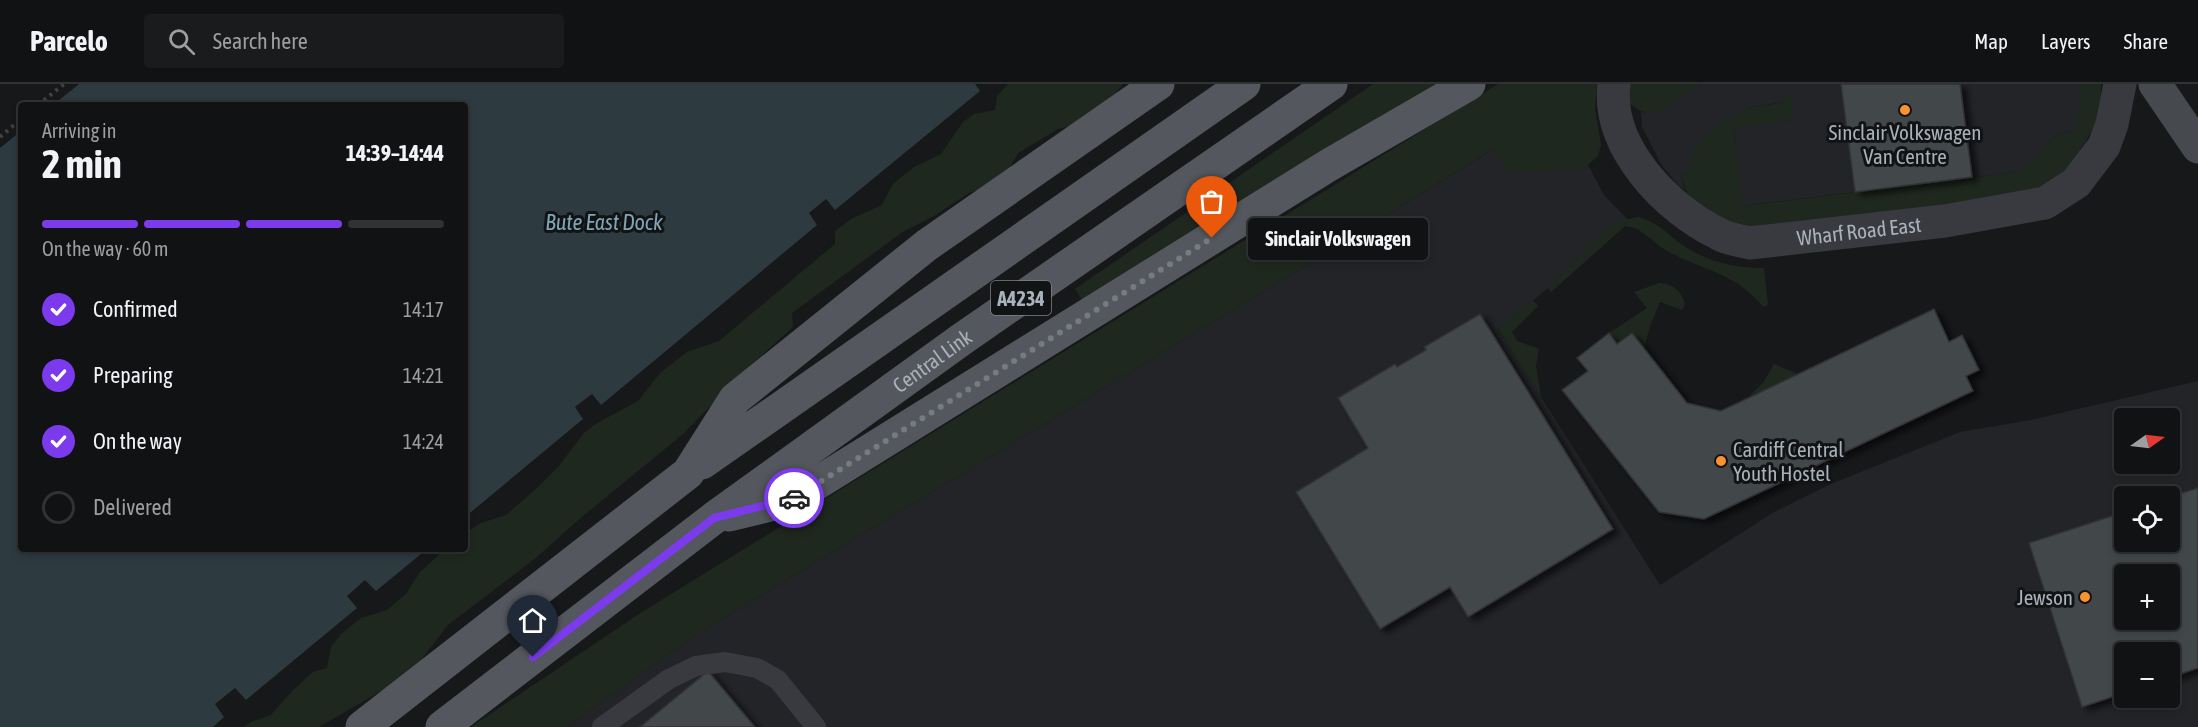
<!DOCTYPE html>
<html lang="en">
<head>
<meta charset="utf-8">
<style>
  :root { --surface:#111214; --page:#1a1b1d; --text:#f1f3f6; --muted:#9c9ea0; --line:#303234; --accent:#7c3aed }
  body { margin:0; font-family:"Asap Condensed",sans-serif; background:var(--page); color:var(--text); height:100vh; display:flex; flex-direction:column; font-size:22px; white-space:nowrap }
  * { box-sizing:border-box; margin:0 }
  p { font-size:20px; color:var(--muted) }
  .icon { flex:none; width:33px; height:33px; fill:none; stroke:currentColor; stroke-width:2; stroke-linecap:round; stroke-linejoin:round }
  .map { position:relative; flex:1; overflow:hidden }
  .details { position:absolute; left:18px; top:18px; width:450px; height:450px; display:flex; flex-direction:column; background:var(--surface); border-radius:6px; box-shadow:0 3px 9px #0003,0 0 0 2px var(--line) }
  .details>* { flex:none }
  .needle { width:39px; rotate:76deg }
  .fabs { position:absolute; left:2114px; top:324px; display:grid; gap:12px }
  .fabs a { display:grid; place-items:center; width:66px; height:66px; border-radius:6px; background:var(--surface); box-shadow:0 3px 9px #0003,0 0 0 2px var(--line); font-size:30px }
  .pin { position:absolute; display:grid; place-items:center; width:51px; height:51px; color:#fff; margin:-62px -26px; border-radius:50% 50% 50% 0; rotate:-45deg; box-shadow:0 0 6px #0007 }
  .pin .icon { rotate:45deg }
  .courier { position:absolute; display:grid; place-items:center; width:60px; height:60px; margin:-30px; border:4px solid #7c3aed; border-radius:50%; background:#fff; color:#222; box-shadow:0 2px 8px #0007 }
  .bubble { position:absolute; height:42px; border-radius:6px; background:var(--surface); box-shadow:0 3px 9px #0003,0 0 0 2px var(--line); font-size:20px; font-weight:700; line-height:42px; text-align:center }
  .overview em { font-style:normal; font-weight:700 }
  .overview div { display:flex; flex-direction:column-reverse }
  .overview { display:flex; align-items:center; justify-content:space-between; height:102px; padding:0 24px }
  h1 { font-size:39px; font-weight:700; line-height:45px }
  .bar { display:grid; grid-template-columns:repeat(4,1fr); gap:9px 6px; align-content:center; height:72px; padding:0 24px }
  .bar i { height:8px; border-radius:4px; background:var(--line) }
  .bar .active { background:var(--accent) }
  .bar p { grid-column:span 4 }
  ol { padding:0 24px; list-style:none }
  li { display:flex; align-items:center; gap:18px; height:66px }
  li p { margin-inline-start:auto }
  li .icon { padding:6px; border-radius:50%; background:var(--accent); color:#fff; stroke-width:4 }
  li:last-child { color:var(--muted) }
  li i { width:33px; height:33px; border:3px solid var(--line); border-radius:50% }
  header { display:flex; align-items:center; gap:36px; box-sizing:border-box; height:84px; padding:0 30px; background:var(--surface); border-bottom:2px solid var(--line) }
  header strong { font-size:28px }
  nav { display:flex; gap:33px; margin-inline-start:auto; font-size:21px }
  .search { width:420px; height:54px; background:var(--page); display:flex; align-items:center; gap:15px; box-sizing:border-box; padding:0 21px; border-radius:6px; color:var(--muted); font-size:22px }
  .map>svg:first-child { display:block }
  .built { fill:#232427; fill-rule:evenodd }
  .green { fill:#1f281f }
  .water { fill:#2d3a3f }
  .building { fill:#43464a; stroke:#313236; stroke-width:1.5; fill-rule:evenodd; filter:url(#shadow) }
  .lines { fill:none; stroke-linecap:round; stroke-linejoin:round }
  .path { stroke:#3e4246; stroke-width:4; stroke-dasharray:3 4.5; stroke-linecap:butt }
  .lane { stroke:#383a3f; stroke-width:20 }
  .street { stroke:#383a3f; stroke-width:33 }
  .secondary { stroke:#464a4f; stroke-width:33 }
  .primary { stroke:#54585e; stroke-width:33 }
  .done { stroke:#767b82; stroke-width:6; stroke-dasharray:0 10.8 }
  .route { stroke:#7c3aed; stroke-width:8 }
  .poi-dot { fill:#fa922f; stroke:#121315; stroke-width:2 }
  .labels { text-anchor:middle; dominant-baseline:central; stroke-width:6; stroke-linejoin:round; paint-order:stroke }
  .shield { fill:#121315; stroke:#7c8288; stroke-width:1.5 }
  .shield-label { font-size:20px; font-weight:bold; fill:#a9b1ba }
  .poi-label { font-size:21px; fill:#a9b1ba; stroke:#121315 }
  .street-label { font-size:21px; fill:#a9b1ba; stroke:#121315 }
  .water-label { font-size:22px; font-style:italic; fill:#7fa6b6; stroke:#121315 }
</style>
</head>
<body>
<header>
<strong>Parcelo</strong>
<div class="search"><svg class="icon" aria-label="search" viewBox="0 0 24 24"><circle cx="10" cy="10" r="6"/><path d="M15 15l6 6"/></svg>Search here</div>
<nav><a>Map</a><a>Layers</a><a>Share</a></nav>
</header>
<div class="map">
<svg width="2198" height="643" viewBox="0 0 2198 643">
  <defs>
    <filter id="shadow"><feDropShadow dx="6" dy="4" stdDeviation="3" flood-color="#0009"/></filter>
  </defs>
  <rect width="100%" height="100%" fill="#17181a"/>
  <path class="built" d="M1698,0H2078L2081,13L2079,32L2074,47L2051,54L2044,68L2033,80L2017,88L1742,122L1734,43L1794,36L1786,18L1751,23L1692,73V87L1681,90L1685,107L1676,99L1661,80L1642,43L1641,27L1645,29L1700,2Z
    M1558,25L1604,111L1636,144L1625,142L1551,208L1548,204L1498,245L1660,501L1774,428L1831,400L1960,348L2031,336L2198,297V643H567L694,552L1266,206ZM2124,334H2169V380H2124ZM2124,412H2169V458H2124ZM2124,490H2169V536H2124ZM2124,568H2169V614H2124Z"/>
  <path class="green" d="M1008,0H1123L1104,24L1089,37L1058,45L1018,69L1008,87L991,102L969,109L934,132L904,147L792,229L793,243L751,281L683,350L577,437L537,473L448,541L410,590L319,643H244L251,638L271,631L292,607L313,588L327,584L331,563L341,550L361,534L387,526L406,510L420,488L445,465H465V449L481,439L506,431L538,403L558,383L584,349L597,339L638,317L660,289L687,268L719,257L835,160V147L851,135L882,121L893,100L914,83L941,70L963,38L974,30L995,26L997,12Z
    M1373,0H1445L1083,218L1075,205Z
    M1498,0H1597L1595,25L1601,61L1598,72L1588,81L1579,86L1507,88L1493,65L1266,206L694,552L567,643H471L642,528Z
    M1625,0H1698L1700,3L1653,31L1641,27L1630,20Z
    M2078,0H2101C2101,28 2096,43 2080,66L2084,71L2043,106L1996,115L1753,146C1737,143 1705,132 1694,120C1686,111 1684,100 1681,90L1691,87C1692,83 1691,77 1692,73C1697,54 1734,27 1753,23C1763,21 1775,20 1785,18V11H1791L1794,36L1734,44L1743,122L2017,88C2034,79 2043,71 2051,54L2074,47C2079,31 2082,17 2078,0Z
    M1638,133C1662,140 1665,149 1684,162C1708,178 1735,184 1764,184L1768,221L1763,223C1736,188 1699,186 1664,165C1651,157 1640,142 1625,142L1551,208L1548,204L1606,144L1619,137Z
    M1659,199C1673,200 1681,206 1685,220L1682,226L1660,218L1650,242L1644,265L1632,249L1617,260L1609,249L1647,224L1634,208Z
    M1533,216L1538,222L1512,248L1517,257L1539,265L1536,282L1541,313L1498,245Z
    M1774,280L1798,290L1751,312V310L1763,299Z"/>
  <path class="water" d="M79,0H975L980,7L835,126L826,115L809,129L817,141L601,321L592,310L575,323L583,335L465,433V21H53Z
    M21,47V465H427L376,507L365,496L347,512L357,524L246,616L235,604L215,620L224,633L213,643H0V64Z"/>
  <path class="building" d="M1841,0H1960L1972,93L1855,108Z
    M1934,225L1949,258L1962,251L1979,286L1966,292L1973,307L1704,435L1659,428L1562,306L1588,287L1577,274L1609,249L1617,260L1632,249L1687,319L1721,327Z
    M1480,230L1613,445L1468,533L1450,503L1380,545L1296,408L1368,364L1338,314L1395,280L1397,283L1426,266L1424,263Z
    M2198,404V584L2169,594V568H2124V609L2082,623L2029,459L2124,428V458H2169V413ZM2124,490H2169V536H2124Z
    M708,587L755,643H640Z"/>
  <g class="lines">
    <path class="path" d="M38,21L64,0
      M0,53L21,35"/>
    <path class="lane" d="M602,643L669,595L696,582L725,578L757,584L778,596L816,643"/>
    <path class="street" id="s1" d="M1614,0C1606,63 1667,125 1719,150C1728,155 1740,157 1750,159L1945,137L2045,119L2076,99L2104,62L2112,40L2120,0"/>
    <path class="secondary" d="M2155,0L2198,63"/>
    <g class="primary">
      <path d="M702,379L1244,0"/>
      <path d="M729,431L790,416L1329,81L1469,0"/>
      <path d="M362,643L688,389L735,315L927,161L1158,0"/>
      <path id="s2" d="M442,643L714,434L962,255L1331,0"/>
    </g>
  </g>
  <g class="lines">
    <path class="done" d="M794,414L1212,154"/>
    <path class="route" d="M533,573L714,434L794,414"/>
  </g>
  <g class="poi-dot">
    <circle cx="1905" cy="26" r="6"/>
    <circle cx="1721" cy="377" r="6"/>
    <circle cx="2085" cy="513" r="6"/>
  </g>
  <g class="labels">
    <rect class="shield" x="991" y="197" width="60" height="34" rx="4.5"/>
    <g class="shield-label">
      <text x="1021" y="214">A4234</text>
    </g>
    <g class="poi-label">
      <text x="1905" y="48">Sinclair Volkswagen<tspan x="1905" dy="24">Van Centre</tspan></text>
      <text x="1733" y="365" text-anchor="start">Cardiff Central<tspan x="1733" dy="24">Youth Hostel</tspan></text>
      <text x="2073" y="513" text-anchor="end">Jewson</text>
    </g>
    <g class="street-label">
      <text stroke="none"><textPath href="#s1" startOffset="336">Wharf Road East</textPath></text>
      <text stroke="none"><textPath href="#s2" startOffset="612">Central Link</textPath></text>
    </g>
    <g class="water-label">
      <text x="604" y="138">Bute East Dock</text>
    </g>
  </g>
</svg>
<div class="fabs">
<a><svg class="needle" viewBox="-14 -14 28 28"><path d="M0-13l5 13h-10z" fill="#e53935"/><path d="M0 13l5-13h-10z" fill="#9c9ea0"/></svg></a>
<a><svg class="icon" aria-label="locate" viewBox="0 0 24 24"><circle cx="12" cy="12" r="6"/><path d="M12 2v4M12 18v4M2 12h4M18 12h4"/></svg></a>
<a>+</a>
<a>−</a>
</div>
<div class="pin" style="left:1212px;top:154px;background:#ea580c"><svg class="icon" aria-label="bag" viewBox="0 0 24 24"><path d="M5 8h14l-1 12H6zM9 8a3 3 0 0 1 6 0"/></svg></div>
<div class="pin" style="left:533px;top:573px;background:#1f2937"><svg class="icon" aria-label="home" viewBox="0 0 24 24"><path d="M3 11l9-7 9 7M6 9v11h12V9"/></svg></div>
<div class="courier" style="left:794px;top:414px"><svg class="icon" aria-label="car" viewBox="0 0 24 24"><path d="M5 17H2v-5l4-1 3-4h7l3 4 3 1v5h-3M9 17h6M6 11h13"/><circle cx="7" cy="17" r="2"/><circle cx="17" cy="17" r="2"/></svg></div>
<div class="bubble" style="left:1248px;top:134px;width:180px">Sinclair Volkswagen</div>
<section class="details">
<div class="overview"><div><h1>2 min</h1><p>Arriving in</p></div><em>14:39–14:44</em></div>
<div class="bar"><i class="active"></i><i class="active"></i><i class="active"></i><i></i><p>On the way · 60 m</p></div>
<ol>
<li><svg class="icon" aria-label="check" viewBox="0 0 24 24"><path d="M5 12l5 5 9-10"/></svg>Confirmed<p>14:17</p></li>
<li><svg class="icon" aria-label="check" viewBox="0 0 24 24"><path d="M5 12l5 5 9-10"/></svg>Preparing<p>14:21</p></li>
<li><svg class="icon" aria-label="check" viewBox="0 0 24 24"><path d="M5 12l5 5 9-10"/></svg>On the way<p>14:24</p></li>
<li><i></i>Delivered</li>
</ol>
</section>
</div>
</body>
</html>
